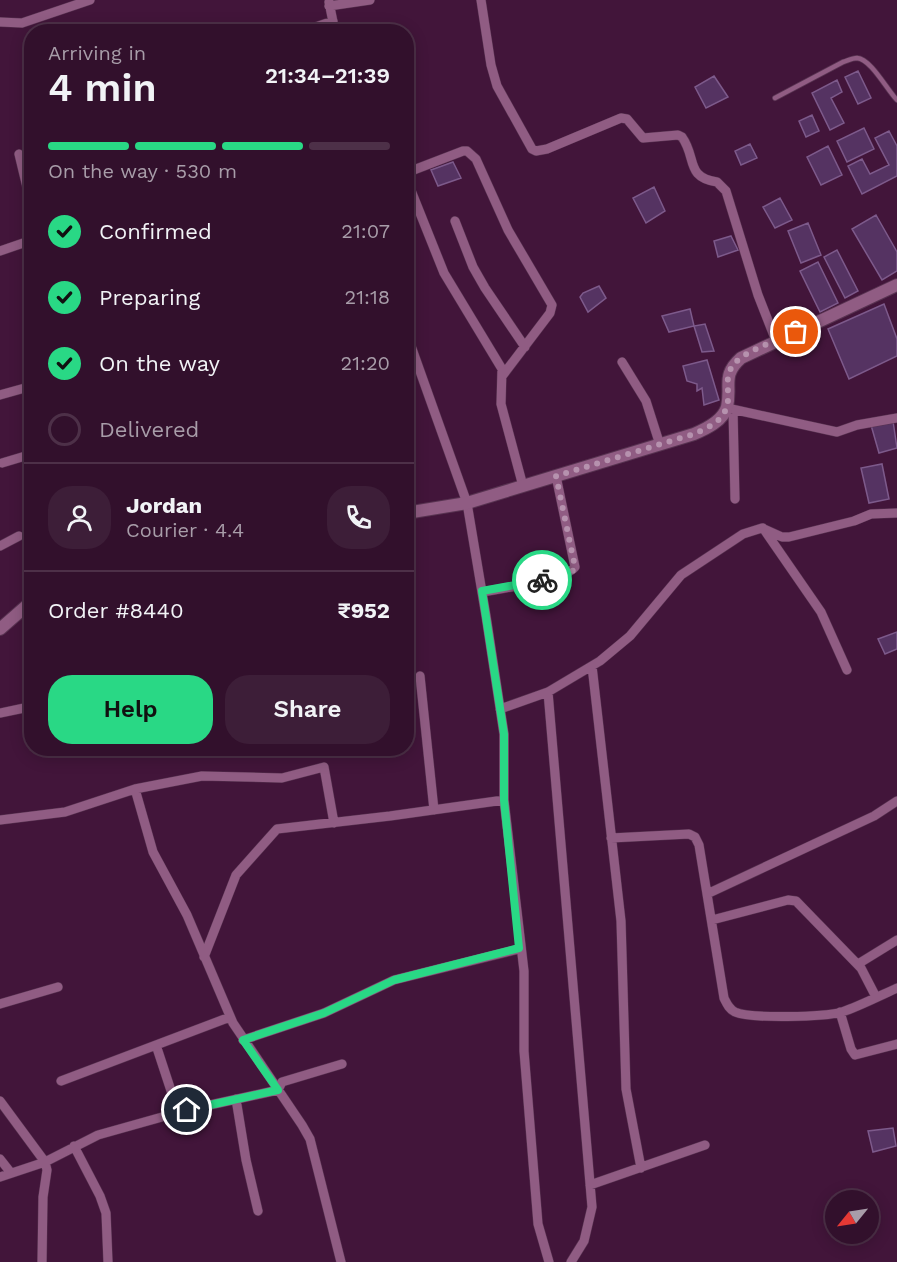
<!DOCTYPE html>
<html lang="en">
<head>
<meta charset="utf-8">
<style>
  :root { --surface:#32102c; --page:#3d1e38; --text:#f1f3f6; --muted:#a89da9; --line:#4d3048; --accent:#29d885 }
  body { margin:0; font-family:"Work Sans",sans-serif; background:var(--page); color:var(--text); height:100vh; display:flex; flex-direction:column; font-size:22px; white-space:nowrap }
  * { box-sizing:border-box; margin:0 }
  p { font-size:20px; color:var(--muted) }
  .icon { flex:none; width:33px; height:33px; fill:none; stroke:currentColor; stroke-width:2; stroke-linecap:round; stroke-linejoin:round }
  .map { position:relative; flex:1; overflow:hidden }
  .panel { position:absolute; left:24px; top:24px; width:390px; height:732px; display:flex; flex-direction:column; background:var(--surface); border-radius:24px; box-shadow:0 3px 15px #0003,0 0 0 2px var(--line) }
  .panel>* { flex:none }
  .needle { width:39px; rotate:240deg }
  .buttons { position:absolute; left:825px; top:1190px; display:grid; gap:12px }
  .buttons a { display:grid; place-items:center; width:54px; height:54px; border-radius:50%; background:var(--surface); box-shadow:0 3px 15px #0003,0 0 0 2px var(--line); font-size:30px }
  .pin { position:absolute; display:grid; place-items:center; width:51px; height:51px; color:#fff; margin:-26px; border:3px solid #fff; border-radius:50%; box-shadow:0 2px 6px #0007 }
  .courier { position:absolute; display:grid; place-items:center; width:60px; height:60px; margin:-30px; border:4px solid #29d885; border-radius:50%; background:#fff; color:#222; box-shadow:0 2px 8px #0007 }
  .overview em { font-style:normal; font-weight:600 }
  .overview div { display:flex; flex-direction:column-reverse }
  .overview { display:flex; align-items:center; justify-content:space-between; height:102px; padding:0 24px }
  h1 { font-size:39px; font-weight:600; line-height:45px }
  .bar { display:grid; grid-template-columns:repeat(4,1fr); gap:9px 6px; align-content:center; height:72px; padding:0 24px }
  .bar i { height:8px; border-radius:4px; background:var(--line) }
  .bar .on { background:var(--accent) }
  .bar p { grid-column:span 4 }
  .line { display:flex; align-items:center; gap:15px; padding:0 24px; border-top:2px solid var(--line) }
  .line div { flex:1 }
  .round { display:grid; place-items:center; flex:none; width:63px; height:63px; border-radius:24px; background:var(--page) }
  ol { padding:0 24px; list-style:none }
  li { display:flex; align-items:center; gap:18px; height:66px }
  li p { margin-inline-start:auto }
  li .icon { padding:6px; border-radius:50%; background:var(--accent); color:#111; stroke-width:4 }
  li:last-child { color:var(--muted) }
  li i { width:33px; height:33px; border:3px solid var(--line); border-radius:50% }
  .cta { display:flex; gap:12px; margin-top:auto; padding:12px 24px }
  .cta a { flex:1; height:69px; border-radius:24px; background:var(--accent); color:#111; font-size:24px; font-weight:600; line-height:69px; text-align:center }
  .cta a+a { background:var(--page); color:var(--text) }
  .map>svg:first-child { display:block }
  .building { fill:#553362; stroke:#7d5a8b; stroke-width:1.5 }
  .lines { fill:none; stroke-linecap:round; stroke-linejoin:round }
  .service-casing { stroke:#583351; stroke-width:6 }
  .minor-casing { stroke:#583351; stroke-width:10 }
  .tertiary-casing { stroke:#583351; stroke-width:14 }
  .service { stroke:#905c83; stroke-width:4.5 }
  .minor { stroke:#905c83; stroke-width:9 }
  .tertiary { stroke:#905c83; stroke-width:12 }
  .done { stroke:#b692ae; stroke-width:6; stroke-dasharray:0 10.8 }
  .route { stroke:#29d885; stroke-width:8 }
</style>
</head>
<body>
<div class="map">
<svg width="897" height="1262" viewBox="0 0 897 1262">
  <rect width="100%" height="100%" fill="#42153a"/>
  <path class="building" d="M858,71L871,98L858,104L845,77Z
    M714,76L728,97L706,108L695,87Z
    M837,80L842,92L831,98L844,123L830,130L812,93Z
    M812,115L819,131L806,137L799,121Z
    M864,128L874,149L847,162L837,141Z
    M889,131L897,146V176L862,194L848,166L862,159L870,174L889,165L875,138Z
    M750,144L757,158L741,165L735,151Z
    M828,146L842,175L821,185L807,157Z
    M453,162L461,178L438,186L431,170Z
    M654,187L665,211L646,223L633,198Z
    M780,198L792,220L775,228L763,207Z
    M876,215L897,252V271L882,280L852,229Z
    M808,223L821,255L801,263L788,231Z
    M731,236L738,250L718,257L714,241Z
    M837,250L858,291L845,298L824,257Z
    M818,262L838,303L820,312L800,271Z
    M599,286L606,298L588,312L580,297L583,293Z
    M884,304L897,339V356L849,379L828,329Z
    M690,309L694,326L669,332L662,316Z
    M705,324L714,351L702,352L694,326Z
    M707,360L719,400L704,405L702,388L697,391V384L687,381L683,366Z
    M893,421L897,448L879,453L871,425Z
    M882,464L889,499L869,503L861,468Z
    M897,632V649L885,654L878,639Z
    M893,1128L896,1146L873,1152L868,1131Z"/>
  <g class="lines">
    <g class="service-casing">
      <path id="service" d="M775,98L843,62C847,61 852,58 857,58C871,59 887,90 897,100"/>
    </g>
    <g class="minor-casing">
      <path id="minor" d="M481,0L491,65L497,86L532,149L536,151L547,149L621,118L627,119L643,138L678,135L682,137C697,158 685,177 717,182L726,191L758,295L776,341
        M329,2L335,32
        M329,6L370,0
        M0,22L22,23L90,0
        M301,32L333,21
        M19,154L32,208
        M455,221L473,267L485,288L525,347
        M0,251L32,240
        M406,332L467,503L486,616L504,734V800L524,971V1051L538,1224L549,1262
        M622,362L646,401L660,445
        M503,375L550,313L552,305L508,230L476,159L467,151H463L411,171L408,176V183L444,273L502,369L501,404L523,486
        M0,395L32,386
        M727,408L837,432L857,425L897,418
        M733,410L735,499
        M2,463L32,454
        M763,528L821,612L847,670
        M0,546L19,536
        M482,592C502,588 564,581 575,567L556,476
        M592,666L621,921L626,1089L641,1168
        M420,676L434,810
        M548,692L592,1207L584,1241L571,1262
        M500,709L548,692L600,661L630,636L681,575L743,534L762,528L782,537H789L854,521L871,514L897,513
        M0,713L29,707
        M135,789L153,852L187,915L233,1023L302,1125L310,1139L341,1262
        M0,820L65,812L135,789L202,776L282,778L324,767L334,823
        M611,838L689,834L695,837L699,845L724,998C727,1004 729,1009 735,1012C751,1019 824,1017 842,1012C860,1006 879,996 897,988
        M707,894L874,816L897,801
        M712,920L788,900L796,901L861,968L876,997
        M204,957L236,875L277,829L390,816L504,800
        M858,964L897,940
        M0,1004L58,987
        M840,1012L851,1049L855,1055L897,1044
        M243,1040L324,1013L394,980L519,949
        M156,1045L178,1112
        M61,1081L230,1017
        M236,1099L246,1160L258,1211
        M0,1101L45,1162L47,1170L43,1197L42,1262
        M74,1146L100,1196L106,1213L108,1262
        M0,1159L11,1173
        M0,1177L45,1162L98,1135L187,1110L278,1090L282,1082L342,1064
        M590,1185L705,1145"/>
    </g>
    <g class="tertiary-casing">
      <path id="tertiary" d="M406,513L467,503L694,434C706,429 723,421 727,407C732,385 721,376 741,358L897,285
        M0,629L32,601"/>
    </g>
    <use href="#service" class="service"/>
    <use href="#minor" class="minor"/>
    <use href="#tertiary" class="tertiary"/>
  </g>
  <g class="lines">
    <path class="done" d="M542,580L572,572L575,567L556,476L694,434C706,429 721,422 726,409C732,394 722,378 734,364C746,350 779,340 796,332"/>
    <path class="route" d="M187,1110L278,1090L243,1040L324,1013L394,980L519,948L504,800V734L482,591L542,580"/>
  </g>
</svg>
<div class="buttons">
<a><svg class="needle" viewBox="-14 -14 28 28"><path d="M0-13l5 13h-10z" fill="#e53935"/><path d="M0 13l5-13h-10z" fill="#a89da9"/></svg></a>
</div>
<div class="pin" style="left:796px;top:332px;background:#ea580c"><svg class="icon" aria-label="bag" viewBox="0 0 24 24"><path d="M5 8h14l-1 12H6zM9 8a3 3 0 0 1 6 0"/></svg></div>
<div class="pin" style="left:187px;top:1110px;background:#1f2937"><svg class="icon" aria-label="home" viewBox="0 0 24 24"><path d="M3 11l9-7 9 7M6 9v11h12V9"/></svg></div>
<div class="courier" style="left:542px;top:580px"><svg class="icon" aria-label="bike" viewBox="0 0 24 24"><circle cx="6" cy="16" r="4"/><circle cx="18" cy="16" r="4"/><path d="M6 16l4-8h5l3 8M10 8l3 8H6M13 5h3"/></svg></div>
<section class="panel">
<div class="overview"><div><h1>4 min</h1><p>Arriving in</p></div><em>21:34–21:39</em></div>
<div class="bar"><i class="on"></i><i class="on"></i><i class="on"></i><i></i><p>On the way · 530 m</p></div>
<ol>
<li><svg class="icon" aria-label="check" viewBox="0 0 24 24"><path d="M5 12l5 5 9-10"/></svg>Confirmed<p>21:07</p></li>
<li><svg class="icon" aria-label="check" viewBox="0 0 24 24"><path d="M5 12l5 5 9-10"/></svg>Preparing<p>21:18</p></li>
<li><svg class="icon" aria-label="check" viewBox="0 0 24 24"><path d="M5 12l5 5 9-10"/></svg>On the way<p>21:20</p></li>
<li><i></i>Delivered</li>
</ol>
<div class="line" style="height:108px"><a class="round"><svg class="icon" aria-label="person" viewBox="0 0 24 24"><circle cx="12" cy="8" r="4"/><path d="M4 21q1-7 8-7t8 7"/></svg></a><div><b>Jordan</b><p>Courier · 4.4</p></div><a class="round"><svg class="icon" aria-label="phone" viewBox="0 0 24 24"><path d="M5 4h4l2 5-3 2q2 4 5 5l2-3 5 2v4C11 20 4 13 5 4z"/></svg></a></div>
<div class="line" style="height:78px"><div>Order #8440</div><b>₹952</b></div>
<div class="cta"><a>Help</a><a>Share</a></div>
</section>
</div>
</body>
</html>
